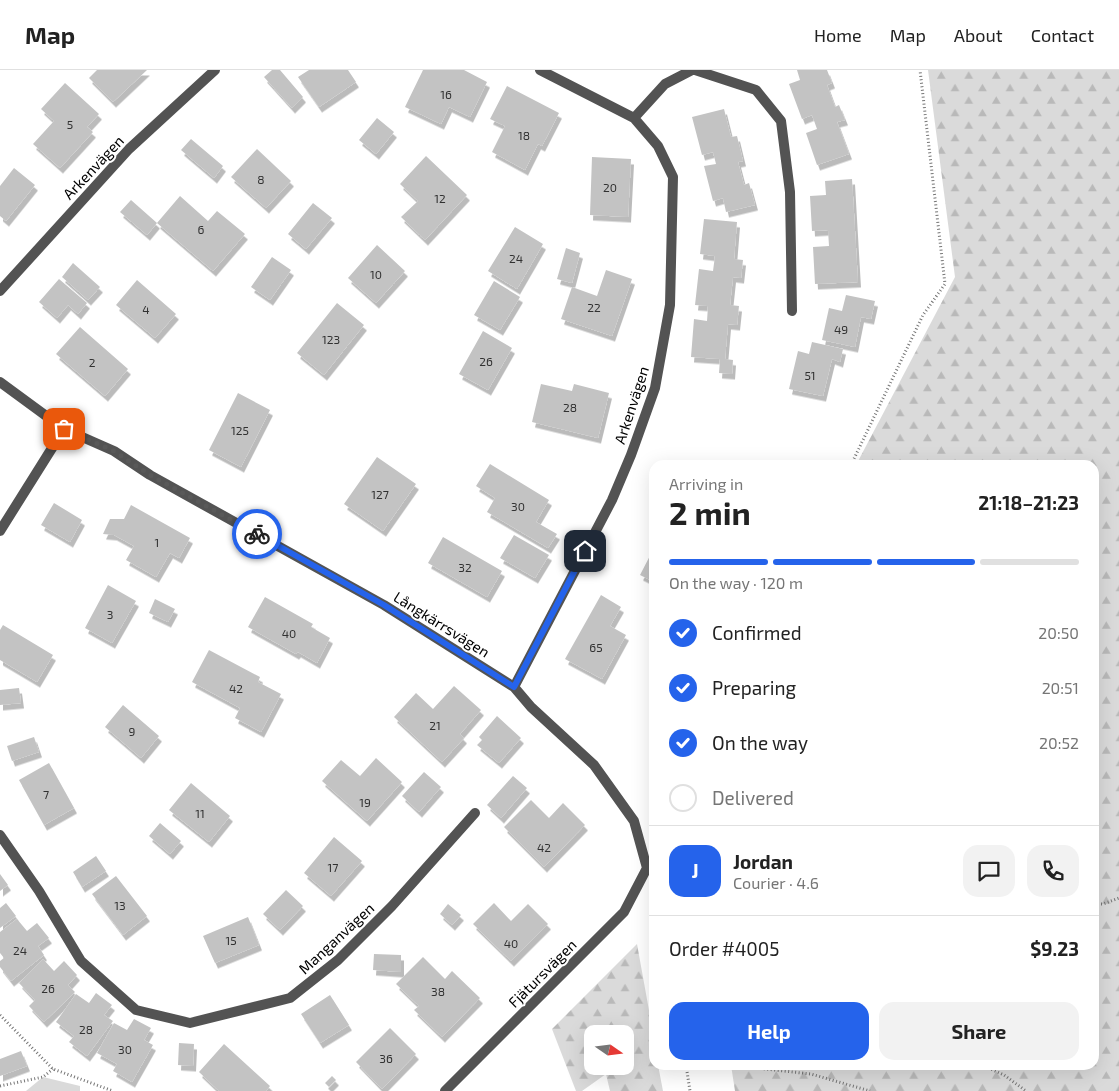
<!DOCTYPE html>
<html lang="en">
<head>
<meta charset="utf-8">
<style>
  :root { --surface:#fff; --page:#f2f2f2; --text:#222; --muted:#767676; --line:#e0e0e0; --accent:#2563eb }
  body { margin:0; font-family:"Exo 2",sans-serif; background:var(--page); color:var(--text); height:100vh; display:flex; flex-direction:column; font-size:19px; white-space:nowrap }
  * { box-sizing:border-box; margin:0 }
  p { font-size:16px; color:var(--muted) }
  .icon { flex:none; width:28px; height:28px; fill:none; stroke:currentColor; stroke-width:2; stroke-linecap:round; stroke-linejoin:round }
  .map { position:relative; flex:1; overflow:hidden }
  .side { position:absolute; left:649px; top:390px; width:450px; height:610px; display:flex; flex-direction:column; background:var(--surface); border-radius:15px; box-shadow:0 5px 20px #0002 }
  .side>* { flex:none }
  .needle { width:32px; rotate:104deg }
  .fabs { position:absolute; left:584px; top:955px; display:grid; gap:10px }
  .fabs a { display:grid; place-items:center; width:50px; height:50px; border-radius:10px; background:var(--surface); box-shadow:0 5px 20px #0002; font-size:25px }
  .pin { position:absolute; display:grid; place-items:center; width:42px; height:42px; color:#fff; margin:-21px; border-radius:10px; box-shadow:0 2px 8px #0006 }
  .courier { position:absolute; display:grid; place-items:center; width:50px; height:50px; margin:-25px; border:4px solid #2563eb; border-radius:50%; background:#fff; color:#222; box-shadow:0 1px 6px #0007 }
  .headline em { font-style:normal; font-weight:700 }
  .headline div { display:flex; flex-direction:column-reverse }
  .headline { display:flex; align-items:center; justify-content:space-between; height:85px; padding:0 20px }
  h1 { font-size:32px; font-weight:700; line-height:38px }
  .bar { display:grid; grid-template-columns:repeat(4,1fr); gap:8px 5px; align-content:center; height:60px; padding:0 20px }
  .bar i { height:6px; border-radius:4px; background:var(--line) }
  .bar .on { background:var(--accent) }
  .bar p { grid-column:span 4 }
  .line { display:flex; align-items:center; gap:12px; padding:0 20px; border-top:1px solid var(--line) }
  .line div { flex:1 }
  .round { display:grid; place-items:center; flex:none; width:52px; height:52px; border-radius:15px; background:var(--page) }
  ol { padding:0 20px; list-style:none }
  li { display:flex; align-items:center; gap:15px; height:55px }
  li p { margin-inline-start:auto }
  li .icon { padding:5px; border-radius:50%; background:var(--accent); color:#fff; stroke-width:4 }
  li:last-child { color:var(--muted) }
  li i { width:28px; height:28px; border:2px solid var(--line); border-radius:50% }
  .action { display:flex; gap:10px; margin-top:auto; padding:10px 20px }
  .action a { flex:1; height:58px; border-radius:15px; background:var(--accent); color:#fff; font-size:20px; font-weight:700; line-height:58px; text-align:center }
  .action a+a { background:var(--page); color:var(--text) }
  header { display:flex; align-items:center; gap:30px; box-sizing:border-box; height:70px; padding:0 25px; background:var(--surface); border-bottom:1px solid var(--line) }
  header strong { font-size:24px }
  nav { display:flex; gap:28px; margin-inline-start:auto; font-size:18px }
  .map>svg:first-child { display:block }
  .forest { fill:url(#forest-firs); fill-rule:evenodd }
  .green { fill:#dadada }
  .building { fill:#c3c3c3; filter:url(#shadow) }
  .lines { fill:none; stroke-linecap:round; stroke-linejoin:round }
  .path { stroke:#757575; stroke-width:3; stroke-dasharray:1 2.5; stroke-linecap:butt }
  .minor { stroke:#535353; stroke-width:10 }
  .done { stroke:#595959; stroke-width:5; stroke-dasharray:0 9 }
  .route { stroke:#2563eb; stroke-width:6 }
  .labels { text-anchor:middle; dominant-baseline:central; stroke-width:4; stroke-linejoin:round; paint-order:stroke }
  .number-label { font-size:12px; fill:#313131 }
  .street-label { font-size:15px; fill:#000; stroke:#fff }
</style>
</head>
<body>
<header>
<strong>Map</strong>
<nav><a>Home</a><a>Map</a><a>About</a><a>Contact</a></nav>
</header>
<div class="map">
<svg width="1119" height="1021" viewBox="0 0 1119 1021">
  <defs>
    <pattern id="forest-firs" width="22" height="20" patternUnits="userSpaceOnUse" patternTransform="scale(1.25)"><rect width="22" height="20" fill="#dadada"/><path d="M5 1l3.5 6h-7zM16 11l3.5 6h-7z" fill="#b9b9b9"/></pattern>
    <filter id="shadow"><feDropShadow dx="3" dy="5.5" stdDeviation="0" flood-color="#0004"/></filter>
  </defs>
  <rect width="100%" height="100%" fill="#fff"/>
  <path class="forest" d="M928,0H1119V1021H735L731,995H1094V395H856L955,207Z
    M637,874L654,968V995H658L663,1021H610L606,1004L582,1021H576L552,959ZM592,964H625V996H592Z"/>
  <path class="green" d="M43,1007L80,1016V1021H26Z"/>
  <path class="building" d="M97,0H147L113,32L89,8Z
    M272,0H280L303,27L292,38L264,7Z
    M309,0H348L356,12L319,37L298,7Z
    M423,0H464L487,12L470,47L449,37L441,54L405,37Z
    M797,0H827L832,13L827,15L835,37L839,35L845,50L837,52L849,84L817,95L806,63L817,59L812,45L802,49L789,14L800,10Z
    M65,13L99,44L87,57L93,62L60,98L33,74L54,51L41,39Z
    M507,16L559,43L542,76L538,74L525,100L492,82L505,56L490,49Z
    M724,39L731,67L737,66L743,91L738,92L744,115L749,113L755,135L726,142L723,128L713,131L704,96L716,94L713,82L702,85L692,47Z
    M377,48L394,62L376,84L359,70Z
    M191,69L223,96L214,108L181,80Z
    M257,79L291,111L266,138L231,107Z
    M426,86L467,125L425,170L401,147L418,131L400,114Z
    M592,87L631,89L628,147L590,145Z
    M14,98L35,115L6,151L0,146V116Z
    M852,109L858,212L815,214L813,177L829,176L828,160L812,161L810,126L826,125L825,111Z
    M180,126L208,151L217,141L245,164L213,201L157,153Z
    M131,130L157,153L147,165L120,142Z
    M313,133L332,148L306,179L288,164Z
    M704,149L737,152L734,189L743,190L741,208L733,207L730,235L739,236L737,255L728,254L725,289L733,290L732,304L719,303L720,289L691,287L694,249L707,251L708,236L695,235L699,199L713,201L715,186L700,184Z
    M515,157L543,174L517,219L488,201Z
    M377,175L405,201L376,233L348,208Z
    M566,178L580,183L572,213L557,209Z
    M272,187L291,200L270,230L251,217Z
    M73,193L100,217L88,230L62,207Z
    M606,200L632,209L612,266L561,249L572,217L597,226Z
    M59,209L87,233L78,244L68,235L57,248L39,232Z
    M137,210L176,244L155,268L116,235Z
    M494,211L520,227L500,260L474,245Z
    M846,225L875,231L871,249L861,247L855,277L822,270L829,238L842,241Z
    M337,233L364,255L324,305L297,283Z
    M80,257L128,299L105,326L56,284Z
    M483,261L512,278L488,320L459,304Z
    M812,272L843,279L840,292L832,289L823,326L789,319L798,281L809,284Z
    M541,314L572,321L574,314L609,323L598,368L532,352Z
    M238,323L270,340L241,397L209,380Z
    M377,387L416,414L383,461L344,434Z
    M490,394L549,430L536,452L557,464L548,478L487,442L495,428L476,416Z
    M54,433L82,450L70,472L41,455Z
    M131,435L190,468L179,488L170,483L156,507L126,490L134,476L114,465L103,464L110,449H124Z
    M514,465L549,485L535,508L500,488Z
    M443,467L502,501L487,527L428,493Z
    M654,478V512L640,505Z
    M108,515L136,531L112,573L85,558Z
    M601,525L621,537L610,556L626,565L602,609L565,589Z
    M265,527L313,554L311,557L330,568L317,593L298,582L296,584L248,557Z
    M155,529L175,539L168,552L149,543Z
    M3,555L53,585L37,612L0,590V560Z
    M209,580L260,607L258,612L281,624L261,662L235,648L240,638L192,612Z
    M454,616L481,640L460,664L464,668L442,692L394,647L416,623L433,639Z
    M19,618L21,633L0,635V620Z
    M123,635L159,666L141,688L105,657Z
    M497,646L521,668L499,693L477,675L482,670L479,667Z
    M34,667L39,682L12,691L7,676Z
    M376,688L402,712L367,751L322,711L341,690L360,706Z
    M49,693L74,738L44,755L19,710Z
    M424,702L441,717L419,742L402,726Z
    M513,706L527,718L501,748L487,735Z
    M191,713L230,746L209,772L169,740Z
    M531,730L549,748L563,733L585,755L544,797L504,757Z
    M160,753L181,771L170,784L149,766Z
    M334,767L362,791L331,826L304,803Z
    M96,786L106,801L82,817L73,802Z
    M0,804L8,815L0,821Z
    M116,806L147,846L123,865L92,824Z
    M286,820L303,836L280,860L263,844Z
    M6,833L16,846L0,858V838Z
    M494,833L511,851L528,834L548,854L511,891L473,854Z
    M448,834L461,845L452,855L440,844Z
    M248,847L259,875L215,893L203,866Z
    M17,849L27,861L37,853L49,868L38,876L44,885L11,911L0,897V891L4,888L0,883V862Z
    M374,884L401,885V902L373,900Z
    M423,887L445,909L452,901L480,928L442,967L414,940L419,936L396,914Z
    M43,889L54,901L64,891L77,905L68,915L75,922L44,952L29,936L35,930L19,913Z
    M96,923L112,935L104,945L113,951L87,986L69,972L74,966L56,952L76,924L89,933Z
    M330,925L349,955L320,973L301,944Z
    M134,949L151,958L144,970L153,975L132,1012L113,1001L117,994L97,983L114,953L127,960Z
    M390,958L416,984L382,1019L356,992Z
    M179,973L194,974L193,996L178,995Z
    M224,974L270,1016L266,1021H219L199,1002Z
    M21,981L27,996L0,1006V989Z
    M332,1006L336,1010L329,1017L325,1013Z"/>
  <g class="lines">
    <path class="path" d="M851,395L923,245L945,214L920,0
      M1094,834H1103L1119,828
      M0,945L53,999L113,1021
      M686,995L690,1021
      M729,995L811,1004L870,1021
      M982,995L1004,1005L1026,1021
      M0,1016L43,1007L53,999"/>
    <path class="minor" d="M695,0L756,20L781,51L790,122L792,241
      M634,48L665,14L692,0
      M0,221L129,79L215,0
      M0,312L64,359L114,381L150,405L384,535L514,617L531,637L594,695L634,751L647,798L624,842L445,1021
      M0,461L64,359
      M514,617L612,430L631,385L655,318L670,235L673,107L658,76L634,48L540,0
      M0,765L39,821L81,891L136,940L190,953L290,928L338,890L392,836L475,743"/>
  </g>
  <g class="lines">
    <path class="done" d="M64,359L114,381L150,405L257,464"/>
    <path class="route" d="M257,464L384,535L514,617L585,481"/>
  </g>
  <g class="labels">
    <g class="number-label">
      <text x="446" y="24">16</text>
      <text x="70" y="54">5</text>
      <text x="524" y="65">18</text>
      <text x="261" y="109">8</text>
      <text x="610" y="117">20</text>
      <text x="440" y="128">12</text>
      <text x="201" y="159">6</text>
      <text x="516" y="188">24</text>
      <text x="376" y="204">10</text>
      <text x="594" y="237">22</text>
      <text x="146" y="239">4</text>
      <text x="841" y="259">49</text>
      <text x="331" y="269">123</text>
      <text x="486" y="291">26</text>
      <text x="92" y="292">2</text>
      <text x="810" y="305">51</text>
      <text x="570" y="337">28</text>
      <text x="240" y="360">125</text>
      <text x="380" y="424">127</text>
      <text x="518" y="436">30</text>
      <text x="157" y="472">1</text>
      <text x="465" y="497">32</text>
      <text x="110" y="544">3</text>
      <text x="289" y="563">40</text>
      <text x="596" y="577">65</text>
      <text x="236" y="618">42</text>
      <text x="435" y="655">21</text>
      <text x="132" y="661">9</text>
      <text x="46" y="724">7</text>
      <text x="365" y="732">19</text>
      <text x="200" y="743">11</text>
      <text x="544" y="777">42</text>
      <text x="333" y="797">17</text>
      <text x="120" y="835">13</text>
      <text x="231" y="870">15</text>
      <text x="511" y="873">40</text>
      <text x="20" y="880">24</text>
      <text x="48" y="918">26</text>
      <text x="438" y="921">38</text>
      <text x="86" y="959">28</text>
      <text x="125" y="979">30</text>
      <text x="386" y="988">36</text>
    </g>
    <g class="street-label">
      <text transform="translate(93 97) rotate(-47)">Arkenvägen</text>
      <text transform="translate(631 335) rotate(-72)">Arkenvägen</text>
      <text transform="translate(442 554) rotate(32)">Långkärrsvägen</text>
      <text transform="translate(336 868) rotate(-43)">Manganvägen</text>
      <text transform="translate(542 903) rotate(-45)">Fjätursvägen</text>
    </g>
  </g>
</svg>
<div class="fabs">
<a><svg class="needle" viewBox="-14 -14 28 28"><path d="M0-13l5 13h-10z" fill="#e53935"/><path d="M0 13l5-13h-10z" fill="#767676"/></svg></a>
</div>
<div class="pin" style="left:64px;top:359px;background:#ea580c"><svg class="icon" aria-label="bag" viewBox="0 0 24 24"><path d="M5 8h14l-1 12H6zM9 8a3 3 0 0 1 6 0"/></svg></div>
<div class="pin" style="left:585px;top:481px;background:#1f2937"><svg class="icon" aria-label="home" viewBox="0 0 24 24"><path d="M3 11l9-7 9 7M6 9v11h12V9"/></svg></div>
<div class="courier" style="left:257px;top:464px"><svg class="icon" aria-label="bike" viewBox="0 0 24 24"><circle cx="6" cy="16" r="4"/><circle cx="18" cy="16" r="4"/><path d="M6 16l4-8h5l3 8M10 8l3 8H6M13 5h3"/></svg></div>
<section class="side">
<div class="headline"><div><h1>2 min</h1><p>Arriving in</p></div><em>21:18–21:23</em></div>
<div class="bar"><i class="on"></i><i class="on"></i><i class="on"></i><i></i><p>On the way · 120 m</p></div>
<ol>
<li><svg class="icon" aria-label="check" viewBox="0 0 24 24"><path d="M5 12l5 5 9-10"/></svg>Confirmed<p>20:50</p></li>
<li><svg class="icon" aria-label="check" viewBox="0 0 24 24"><path d="M5 12l5 5 9-10"/></svg>Preparing<p>20:51</p></li>
<li><svg class="icon" aria-label="check" viewBox="0 0 24 24"><path d="M5 12l5 5 9-10"/></svg>On the way<p>20:52</p></li>
<li><i></i>Delivered</li>
</ol>
<div class="line" style="height:90px"><b class="round" style="background:var(--accent);color:#fff">J</b><div><b>Jordan</b><p>Courier · 4.6</p></div><a class="round"><svg class="icon" aria-label="chat" viewBox="0 0 24 24"><path d="M4 5h16v11H9l-5 4z"/></svg></a><a class="round"><svg class="icon" aria-label="phone" viewBox="0 0 24 24"><path d="M5 4h4l2 5-3 2q2 4 5 5l2-3 5 2v4C11 20 4 13 5 4z"/></svg></a></div>
<div class="line" style="height:65px"><div>Order #4005</div><b>$9.23</b></div>
<div class="action"><a>Help</a><a>Share</a></div>
</section>
</div>
</body>
</html>
